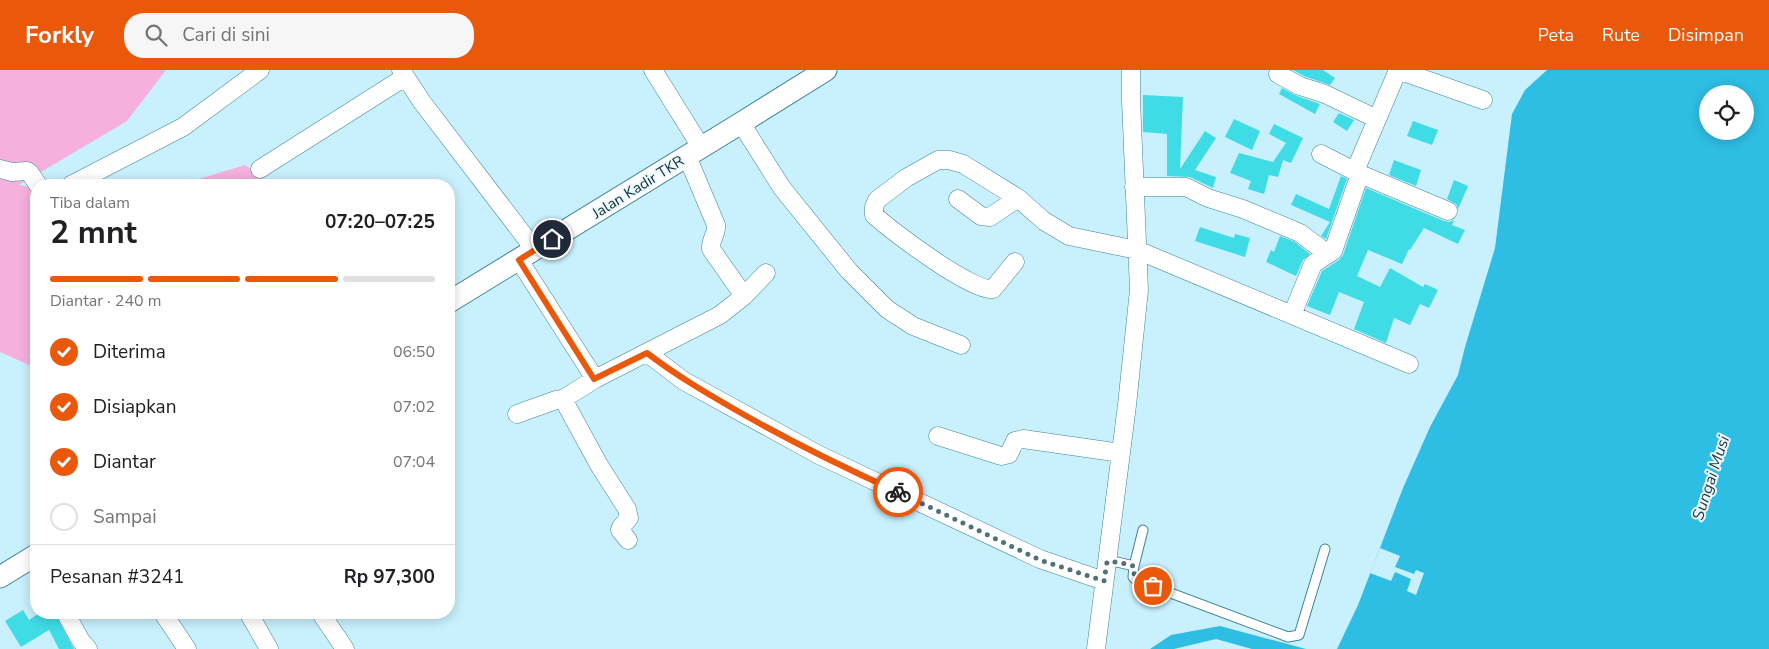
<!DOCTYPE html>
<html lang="id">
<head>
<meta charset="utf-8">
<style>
  :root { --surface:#fff; --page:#f6f6f6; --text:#202124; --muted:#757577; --line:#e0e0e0; --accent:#ea580c }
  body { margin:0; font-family:"Nunito Sans",sans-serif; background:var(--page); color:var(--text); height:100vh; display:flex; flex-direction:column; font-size:19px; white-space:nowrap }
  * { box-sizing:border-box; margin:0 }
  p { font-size:16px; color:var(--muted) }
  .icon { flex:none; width:28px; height:28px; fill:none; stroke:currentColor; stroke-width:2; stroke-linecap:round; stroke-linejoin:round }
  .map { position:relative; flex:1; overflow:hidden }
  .sheet { position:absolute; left:30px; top:109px; width:425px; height:440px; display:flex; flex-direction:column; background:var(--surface); border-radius:20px; box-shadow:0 2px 12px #0003 }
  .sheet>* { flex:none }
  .fabs { position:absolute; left:1699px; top:15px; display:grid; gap:10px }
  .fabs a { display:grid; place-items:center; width:55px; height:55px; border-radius:50%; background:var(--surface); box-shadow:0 2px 12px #0003; font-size:25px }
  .pin { position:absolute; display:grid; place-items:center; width:42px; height:42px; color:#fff; margin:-21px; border:2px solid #fff; border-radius:50%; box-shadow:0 1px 5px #0007 }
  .courier { position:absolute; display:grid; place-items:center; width:50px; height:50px; margin:-25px; border:4px solid #ea580c; border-radius:50%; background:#fff; color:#222; box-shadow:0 1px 6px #0007 }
  .overview em { font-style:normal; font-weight:700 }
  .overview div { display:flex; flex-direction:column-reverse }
  .overview { display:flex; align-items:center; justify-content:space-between; height:85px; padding:0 20px }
  h1 { font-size:32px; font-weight:700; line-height:38px }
  .bar { display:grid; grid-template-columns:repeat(4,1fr); gap:8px 5px; align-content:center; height:60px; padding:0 20px }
  .bar i { height:6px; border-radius:4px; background:var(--line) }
  .bar .current { background:var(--accent) }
  .bar p { grid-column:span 4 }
  .line { display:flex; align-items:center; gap:12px; padding:0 20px; border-top:1px solid var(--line) }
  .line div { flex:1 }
  ol { padding:0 20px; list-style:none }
  li { display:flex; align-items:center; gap:15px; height:55px }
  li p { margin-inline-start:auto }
  li .icon { padding:5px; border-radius:50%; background:var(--accent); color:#fff; stroke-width:4 }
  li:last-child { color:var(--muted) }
  li i { width:28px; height:28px; border:2px solid var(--line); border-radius:50% }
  header { display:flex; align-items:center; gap:30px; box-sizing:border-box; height:70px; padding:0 25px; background:var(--accent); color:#fff }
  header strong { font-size:24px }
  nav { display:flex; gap:28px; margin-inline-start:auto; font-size:18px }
  .search { width:350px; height:45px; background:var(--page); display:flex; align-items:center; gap:12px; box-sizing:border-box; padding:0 18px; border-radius:20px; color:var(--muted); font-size:19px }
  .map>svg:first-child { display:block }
  .green { fill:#f6b0dd }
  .water { fill:#2ebee4; fill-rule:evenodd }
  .pier { fill:#c9f0fd }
  .building { fill:#3fdce5 }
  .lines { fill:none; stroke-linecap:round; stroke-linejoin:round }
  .service-casing { stroke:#408397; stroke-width:11 }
  .minor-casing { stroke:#408397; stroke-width:19 }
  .tertiary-casing { stroke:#408397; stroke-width:23 }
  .service { stroke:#fff; stroke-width:9 }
  .minor { stroke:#fff; stroke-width:18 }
  .tertiary { stroke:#fff; stroke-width:21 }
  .done { stroke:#51717a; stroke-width:5; stroke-dasharray:0 9 }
  .route { stroke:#ea580c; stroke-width:6 }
  .labels { text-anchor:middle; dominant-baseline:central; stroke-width:4; stroke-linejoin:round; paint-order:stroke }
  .street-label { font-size:15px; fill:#102c34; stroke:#ebf8fd }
  .water-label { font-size:16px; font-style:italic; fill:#1e353c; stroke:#ebf8fd }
</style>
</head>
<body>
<header>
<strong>Forkly</strong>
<div class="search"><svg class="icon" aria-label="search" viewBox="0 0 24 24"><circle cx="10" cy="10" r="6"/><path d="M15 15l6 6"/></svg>Cari di sini</div>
<nav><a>Peta</a><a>Rute</a><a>Disimpan</a></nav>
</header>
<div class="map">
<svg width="1769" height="579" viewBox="0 0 1769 579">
  <rect width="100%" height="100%" fill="#c9f0fd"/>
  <path class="green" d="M0,0H166L127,51L19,115L36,118V298L0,282Z
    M245,95L271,115H179Z"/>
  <path class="water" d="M1547,0H1769V579H1337L1358,535L1403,418L1430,357L1458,305L1465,277L1495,178L1512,44L1525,20ZM1708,24H1745V61H1708Z
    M1220,556L1306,579H1252L1216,569L1174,579H1150L1171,565Z"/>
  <path class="pier" d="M1380,478L1400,486L1395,497L1414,504L1416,500L1424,503L1416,525L1407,521L1411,509L1395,502L1391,511L1370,503Z"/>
  <path class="building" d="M1293,0H1323L1335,8L1330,15L1304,6Z
    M1282,18L1297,26L1320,34L1315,44L1279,24Z
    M1143,25L1183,27L1180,99L1205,61L1216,68L1195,100L1216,107L1213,118L1190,107L1167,106V64L1143,62Z
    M1339,43L1354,50L1347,61L1333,52Z
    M1234,49L1260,61L1252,80L1225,67Z
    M1413,51L1438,60L1432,75L1407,66Z
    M1274,54L1303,68L1291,93L1283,90L1278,107L1269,105L1264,124L1248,119L1251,111L1230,103L1239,83L1273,92L1286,73L1269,64Z
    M1394,90L1421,100L1416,116L1389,105Z
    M1341,106L1347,109L1326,169L1321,166L1330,152L1291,135L1296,124L1329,139Z
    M1454,110L1468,116L1458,139L1456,134L1447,129Z
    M1366,118L1444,151L1449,152L1454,150L1452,155L1465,160L1458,174L1424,158L1410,180L1409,179L1402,194L1368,180L1357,206L1380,217L1390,198L1423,217L1425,214L1438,220L1429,238L1420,234L1410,255L1394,248L1386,273L1354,259L1364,232L1339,222L1330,245L1307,236L1322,201L1339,190L1343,185Z
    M1200,157L1234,168L1235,164L1250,168L1245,187L1195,171Z
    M1280,166L1295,172L1310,184L1303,190L1296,206L1266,192L1271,180L1274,182Z
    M23,540L29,550L41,542H54L74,579H59L49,560L21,577L5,551Z"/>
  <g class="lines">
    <g class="service-casing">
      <path id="service" d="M1107,491L1117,492L1134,496L1143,460
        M1134,496L1133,507L1136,510L1288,567L1299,565L1325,479"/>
    </g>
    <g class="minor-casing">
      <path id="minor" d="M401,0L422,32L535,180
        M653,0L701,77
        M1398,0L1483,30
        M1278,4L1300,16L1325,24L1377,49
        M741,53L782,118L849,201L887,239L913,256L961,275
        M1321,84L1360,104L1448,141
        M687,86L716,155C717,165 710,169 711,179L744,226
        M0,99L12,102L27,101L30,103L38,115
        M260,99L405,7
        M1355,101L1398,0
        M71,115L183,57L260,0
        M1134,117H1186L1208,128L1243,139L1300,163L1328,184
        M958,129L981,146L990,147L1018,128
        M519,190L595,309
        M1015,192L993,219C974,223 891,161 874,145V137L877,130L906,108L938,90H949L963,94L1018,128L1044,151L1069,166L1137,180L1409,294
        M1292,245L1313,194L1333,181L1360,104
        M647,283L684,311L819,385L1040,489L1104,511
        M517,344L556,330L563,329
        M938,366L1001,386L1009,384L1015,371L1023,369L1121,383
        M628,470L620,460L621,457L629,448L627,439L599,395L563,329L595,309L720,245L744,226L766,203
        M65,542L81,571L88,579
        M248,542L269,579
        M320,542L345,579
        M163,543L187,579
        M1096,579L1127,335L1139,220L1131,30V0"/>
    </g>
    <g class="tertiary-casing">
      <path id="tertiary" d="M449,232L741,53L826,0
        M0,507L36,485"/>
    </g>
    <use href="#service" class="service"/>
    <use href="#minor" class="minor"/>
    <use href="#tertiary" class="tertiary"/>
  </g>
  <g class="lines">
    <path class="done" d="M898,422L1040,490L1104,511L1107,492H1117L1134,496C1133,513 1138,511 1153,516"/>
    <path class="route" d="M552,169L519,190L594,309L647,283C677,306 708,324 741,343C792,372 845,398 898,422"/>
  </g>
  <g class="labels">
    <g class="street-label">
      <text transform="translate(638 117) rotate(-32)">Jalan Kadir TKR</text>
    </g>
    <g class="water-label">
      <text transform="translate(1711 408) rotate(-72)">Sungai Musi</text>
    </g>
  </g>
</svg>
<div class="fabs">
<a><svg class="icon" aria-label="locate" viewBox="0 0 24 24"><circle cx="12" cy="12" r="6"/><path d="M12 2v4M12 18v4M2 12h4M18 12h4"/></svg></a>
</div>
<div class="pin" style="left:1153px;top:516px;background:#ea580c"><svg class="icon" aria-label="bag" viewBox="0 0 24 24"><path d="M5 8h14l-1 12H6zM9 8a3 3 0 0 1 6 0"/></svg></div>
<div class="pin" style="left:552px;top:169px;background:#1f2937"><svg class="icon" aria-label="home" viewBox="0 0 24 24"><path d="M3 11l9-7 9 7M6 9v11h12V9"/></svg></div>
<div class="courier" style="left:898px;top:422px"><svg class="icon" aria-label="bike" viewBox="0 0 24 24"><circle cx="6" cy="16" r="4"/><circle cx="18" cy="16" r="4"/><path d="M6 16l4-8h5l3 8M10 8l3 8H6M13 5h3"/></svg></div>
<section class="sheet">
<div class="overview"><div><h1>2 mnt</h1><p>Tiba dalam</p></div><em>07:20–07:25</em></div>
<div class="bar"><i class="current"></i><i class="current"></i><i class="current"></i><i></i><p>Diantar · 240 m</p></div>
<ol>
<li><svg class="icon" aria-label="check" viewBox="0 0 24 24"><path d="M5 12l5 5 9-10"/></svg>Diterima<p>06:50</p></li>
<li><svg class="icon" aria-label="check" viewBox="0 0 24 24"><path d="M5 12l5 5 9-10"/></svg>Disiapkan<p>07:02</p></li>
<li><svg class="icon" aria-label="check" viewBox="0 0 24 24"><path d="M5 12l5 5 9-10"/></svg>Diantar<p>07:04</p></li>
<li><i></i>Sampai</li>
</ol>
<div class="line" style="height:65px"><div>Pesanan #3241</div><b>Rp 97,300</b></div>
</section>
</div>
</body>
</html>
